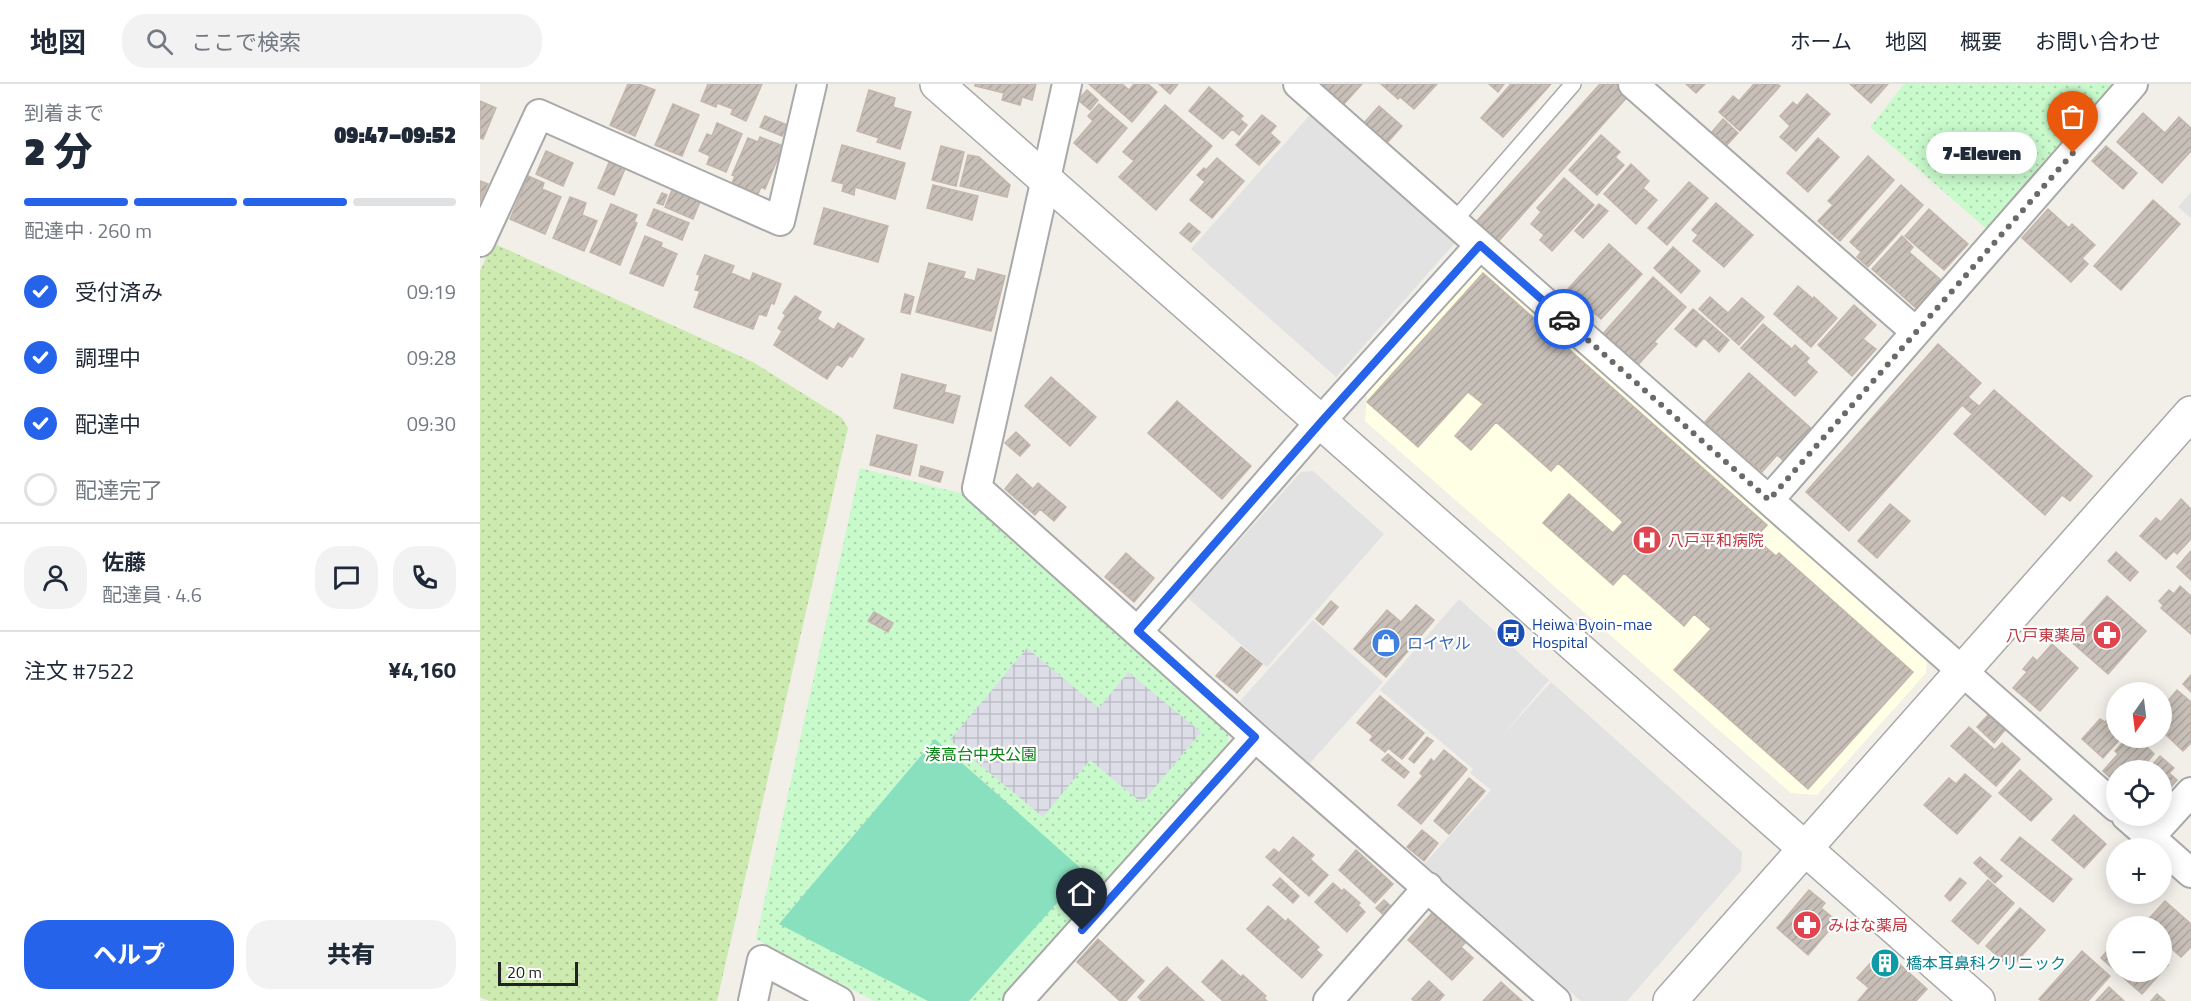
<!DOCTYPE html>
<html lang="ja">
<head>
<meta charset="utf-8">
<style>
  :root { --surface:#fff; --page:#f2f2f3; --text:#1f2937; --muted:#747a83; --line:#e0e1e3; --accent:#2563eb }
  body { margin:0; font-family:"Titillium Web","Noto Sans JP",sans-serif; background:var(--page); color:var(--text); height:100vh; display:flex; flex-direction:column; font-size:22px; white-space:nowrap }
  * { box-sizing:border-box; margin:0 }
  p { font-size:20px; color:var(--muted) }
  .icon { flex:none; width:33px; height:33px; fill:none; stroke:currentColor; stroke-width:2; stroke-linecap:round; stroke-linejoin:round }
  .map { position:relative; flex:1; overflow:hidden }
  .details { display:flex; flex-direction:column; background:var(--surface); width:480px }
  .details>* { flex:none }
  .needle { width:39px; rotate:194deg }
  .controls { position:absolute; left:1626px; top:598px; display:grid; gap:12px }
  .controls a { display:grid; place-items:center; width:66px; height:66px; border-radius:50%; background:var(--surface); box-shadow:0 3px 15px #0003; font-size:30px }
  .scale { position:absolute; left:18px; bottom:15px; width:80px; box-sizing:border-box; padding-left:6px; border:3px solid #222; border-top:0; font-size:16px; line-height:21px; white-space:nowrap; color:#222; -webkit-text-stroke:4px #fff; paint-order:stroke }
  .pin { position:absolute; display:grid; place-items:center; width:51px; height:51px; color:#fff; margin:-62px -26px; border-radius:50% 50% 50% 0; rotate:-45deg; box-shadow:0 0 6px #0007 }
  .pin .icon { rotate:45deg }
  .courier { position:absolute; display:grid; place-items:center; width:60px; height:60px; margin:-30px; border:4px solid #2563eb; border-radius:50%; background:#fff; color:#222; box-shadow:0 2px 8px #0007 }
  .bubble { position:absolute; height:42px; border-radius:21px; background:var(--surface); box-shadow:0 3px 15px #0003; font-size:20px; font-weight:800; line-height:42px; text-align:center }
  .headline em { font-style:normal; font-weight:800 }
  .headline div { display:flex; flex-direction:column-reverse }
  .headline { display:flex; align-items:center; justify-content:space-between; height:102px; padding:0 24px }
  h1 { font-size:39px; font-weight:800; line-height:45px }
  .bar { display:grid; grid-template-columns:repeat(4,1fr); gap:9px 6px; align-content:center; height:72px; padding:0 24px }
  .bar i { height:8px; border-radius:4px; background:var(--line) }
  .bar .current { background:var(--accent) }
  .bar p { grid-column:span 4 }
  .line { display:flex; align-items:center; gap:15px; padding:0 24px; border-top:2px solid var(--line) }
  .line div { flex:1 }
  .round { display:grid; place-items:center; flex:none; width:63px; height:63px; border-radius:24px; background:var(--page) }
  ol { padding:0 24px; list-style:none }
  li { display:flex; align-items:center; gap:18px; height:66px }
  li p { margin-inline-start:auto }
  li .icon { padding:6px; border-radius:50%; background:var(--accent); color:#fff; stroke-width:4 }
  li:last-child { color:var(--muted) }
  li i { width:33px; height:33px; border:3px solid var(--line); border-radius:50% }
  .cta { display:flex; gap:12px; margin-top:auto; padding:12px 24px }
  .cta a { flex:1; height:69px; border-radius:24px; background:var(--accent); color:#fff; font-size:24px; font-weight:800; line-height:69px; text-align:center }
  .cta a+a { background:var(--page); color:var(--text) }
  header { display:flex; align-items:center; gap:36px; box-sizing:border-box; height:84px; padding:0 30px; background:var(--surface); border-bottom:2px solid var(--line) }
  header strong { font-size:28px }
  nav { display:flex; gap:33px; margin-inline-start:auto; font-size:21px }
  .search { width:420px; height:54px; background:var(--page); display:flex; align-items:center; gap:15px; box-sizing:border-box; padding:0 21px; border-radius:24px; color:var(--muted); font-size:22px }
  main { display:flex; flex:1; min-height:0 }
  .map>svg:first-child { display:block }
  .education { fill:#ffffe5 }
  .grass { fill:url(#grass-dots) }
  .park { fill:url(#park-dots) }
  .pitch { fill:#88e0be }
  .parking { fill:#e2e2e2 }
  .plaza { fill:url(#plaza-grid) }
  .building { fill:url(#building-hatch); stroke:#c4b6ab; stroke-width:1.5 }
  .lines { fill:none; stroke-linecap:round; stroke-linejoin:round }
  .service-casing { stroke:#a9a9a9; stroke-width:18 }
  .minor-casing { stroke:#a9a9a9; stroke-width:32 }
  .tertiary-casing { stroke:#a9a9a9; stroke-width:36 }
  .service { stroke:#fff; stroke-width:15 }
  .minor { stroke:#fff; stroke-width:28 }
  .tertiary { stroke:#fff; stroke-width:33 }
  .done { stroke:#6b6a68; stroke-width:6; stroke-dasharray:0 10.8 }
  .route { stroke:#2563eb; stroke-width:8 }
  .labels { text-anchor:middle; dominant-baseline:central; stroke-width:4.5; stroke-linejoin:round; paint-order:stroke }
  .health-label { font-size:16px; fill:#be3a42; stroke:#fff; text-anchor:start }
  .transit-label { font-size:16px; fill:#164399; stroke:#fff; text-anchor:start }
  .shop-label { font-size:16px; fill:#366cbe; stroke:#fff; text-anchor:start }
  .park-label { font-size:16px; fill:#0c8416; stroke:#fff }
  .culture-label { font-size:16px; fill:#0d838f; stroke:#fff; text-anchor:start }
</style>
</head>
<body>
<header>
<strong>地図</strong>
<div class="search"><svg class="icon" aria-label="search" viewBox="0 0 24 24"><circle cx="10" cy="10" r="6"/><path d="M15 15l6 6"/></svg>ここで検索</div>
<nav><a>ホーム</a><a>地図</a><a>概要</a><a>お問い合わせ</a></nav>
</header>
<main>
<section class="details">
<div class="headline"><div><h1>2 分</h1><p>到着まで</p></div><em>09:47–09:52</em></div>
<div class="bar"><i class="current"></i><i class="current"></i><i class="current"></i><i></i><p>配達中 · 260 m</p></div>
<ol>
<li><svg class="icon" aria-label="check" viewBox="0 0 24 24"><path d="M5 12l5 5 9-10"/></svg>受付済み<p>09:19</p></li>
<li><svg class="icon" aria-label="check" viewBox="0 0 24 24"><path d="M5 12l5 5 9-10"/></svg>調理中<p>09:28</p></li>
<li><svg class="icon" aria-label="check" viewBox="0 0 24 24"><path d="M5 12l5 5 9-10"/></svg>配達中<p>09:30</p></li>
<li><i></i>配達完了</li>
</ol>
<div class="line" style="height:108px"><a class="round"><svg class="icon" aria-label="person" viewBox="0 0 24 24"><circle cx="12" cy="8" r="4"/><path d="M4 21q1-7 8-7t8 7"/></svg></a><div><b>佐藤</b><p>配達員 · 4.6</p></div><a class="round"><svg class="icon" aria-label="chat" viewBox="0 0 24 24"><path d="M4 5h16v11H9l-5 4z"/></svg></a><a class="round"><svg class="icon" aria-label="phone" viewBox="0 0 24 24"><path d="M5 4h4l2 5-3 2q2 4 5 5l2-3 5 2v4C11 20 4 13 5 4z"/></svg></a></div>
<div class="line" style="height:78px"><div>注文 #7522</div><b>¥4,160</b></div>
<div class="cta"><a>ヘルプ</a><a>共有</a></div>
</section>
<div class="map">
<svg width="1711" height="917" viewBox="0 0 1711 917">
  <defs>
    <pattern id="grass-dots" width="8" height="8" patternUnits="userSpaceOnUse" patternTransform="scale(1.5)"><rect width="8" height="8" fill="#cdebb0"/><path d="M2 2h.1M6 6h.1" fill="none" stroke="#b0c997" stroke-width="1.8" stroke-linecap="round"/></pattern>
    <pattern id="park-dots" width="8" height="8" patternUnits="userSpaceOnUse" patternTransform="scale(1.5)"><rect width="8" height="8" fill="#c8facc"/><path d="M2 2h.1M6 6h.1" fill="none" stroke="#acd6af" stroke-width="1.8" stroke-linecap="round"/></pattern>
    <pattern id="plaza-grid" width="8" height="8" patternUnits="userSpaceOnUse" patternTransform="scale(1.5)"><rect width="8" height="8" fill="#dddde8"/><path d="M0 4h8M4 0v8" fill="none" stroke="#bdbdc7"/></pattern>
    <pattern id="building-hatch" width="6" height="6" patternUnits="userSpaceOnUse" patternTransform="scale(1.5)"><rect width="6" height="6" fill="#c7bfb8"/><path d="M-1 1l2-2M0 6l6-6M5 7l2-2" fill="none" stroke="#aba49e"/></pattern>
  </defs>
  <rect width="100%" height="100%" fill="#f2efe9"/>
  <path class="education" d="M1004,180L1447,575L1446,589L1337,711L1311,709L885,337L887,310Z"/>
  <path class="grass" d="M13,159L273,278L362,334L368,344L237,917H9L0,913V187Z"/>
  <path class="park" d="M1424,0H1653L1518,155L1390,43Z
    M380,384L484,410L749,646L748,662L524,917H394L276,855Z"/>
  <path class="pitch" d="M455,655L605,788L489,917H448L299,840Z"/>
  <path class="parking" d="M830,31L975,159L856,293L711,165Z
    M1711,108V134L1698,123Z
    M833,387L904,450L787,583L708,514L821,388Z
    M979,515L1069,596L1021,653L1071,598L1262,768L1261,787L1147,917H1101L944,780L1011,706L990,689L993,685L900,606Z
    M833,536L903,598L829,680L760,617Z"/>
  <path class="plaza" d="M547,564L619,624L648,588L721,648L662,719L610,676L563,733L470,656Z"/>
  <path class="building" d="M148,0H159L175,6L155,52L130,41Z
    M228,0H282L266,37L251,30L253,25L237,19L236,23L221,17Z
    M495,0H556L552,16L542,13L540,21L522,16L524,9L495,2Z
    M609,0H642L649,6L654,0H668L677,8L652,38Z
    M679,0H698L690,10Z
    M841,0H882L864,20Z
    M901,0H957L934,25L920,13L918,15Z
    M1009,0H1024L1018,8Z
    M1031,0H1071L1023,53L1001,34Z
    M1120,0H1136L1149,11L1017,159L995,139Z
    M1206,0H1225L1216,9Z
    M1274,0H1297L1300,2L1260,47L1239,28L1253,12L1259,17Z
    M1370,0H1408L1391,19Z
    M729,3L763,32L760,35L767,41L759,51L752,45L743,55L709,27Z
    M389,6L415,14L413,23L431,28L420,65L397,58L399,54L377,47Z
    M607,6L618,16L610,26L598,16Z
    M1327,10L1350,30L1316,67L1300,53L1310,42L1300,32L1313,18L1317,22Z
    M0,17L16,24L3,55L0,54Z
    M193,20L219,31L202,72L175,61Z
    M619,20L647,44L617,79L594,59L613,37L608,32Z
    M685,21L732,62L676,126L639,93L654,77L643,68Z
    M899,22L922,42L907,59L884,39Z
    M1663,29L1685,49L1699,33L1711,44V67L1682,99L1637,58Z
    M782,31L796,42L790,49L800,58L779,81L756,61Z
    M285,32L307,41L302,52L280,43Z
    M1243,35L1258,49L1247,61L1232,48Z
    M237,39L262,50L246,88L227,80L230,72L219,67L227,50L232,52Z
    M1121,51L1140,68L1135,73L1144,81L1117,111L1089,86Z
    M280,53L303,62L285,105L281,103L278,110L252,99L255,92L252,91L268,54L278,58Z
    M1338,54L1359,73L1328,108L1307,89Z
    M362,61L425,79L415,115L375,103L374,111L362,107L364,100L352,97Z
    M461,62L484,68L476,102L452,96Z
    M1626,62L1657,89L1643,105L1612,77Z
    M66,67L93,79L83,102L56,90Z
    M488,71L499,73L530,101L527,113L480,102Z
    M1388,72L1414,96L1360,157L1338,137L1353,121L1348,117Z
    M131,74L147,80L134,111L118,104Z
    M737,74L764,97L732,134L710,116L725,98L717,91L724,84L726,86Z
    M1151,80L1169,97L1163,104L1177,116L1156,140L1124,110Z
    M48,92L64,99L62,105L81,113L65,150L30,135Z
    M1084,94L1114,121L1072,167L1060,156L1064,151L1051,140L1061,128L1057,124Z
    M0,97L8,100L0,118Z
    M1209,98L1228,114L1187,161L1168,144Z
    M194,101L222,113L213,135L185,123Z
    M453,101L498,112L492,136L447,124Z
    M1421,101L1443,121L1388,183L1377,173L1381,168L1370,158Z
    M182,109L187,111L183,121L177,119Z
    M90,113L106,119L102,131L117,137L104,167L73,154Z
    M1673,116L1700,140L1641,206L1614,182Z
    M1236,119L1273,151L1244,183L1213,157L1218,151L1212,146Z
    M131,120L157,131L154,138L157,139L140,181L110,168Z
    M1119,120L1128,127L1103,154L1095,147Z
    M344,124L408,142L398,178L334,160Z
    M174,125L209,139L202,156L167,141Z
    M1449,125L1488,160L1464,186L1425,152Z
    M1568,125L1589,144L1592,140L1615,161L1602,174L1608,180L1591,198L1542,154Z
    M709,139L720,148L711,158L700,149Z
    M165,152L182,159L181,163L197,170L183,202L150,189Z
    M1422,152L1433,163L1429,168L1461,196L1436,224L1392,185Z
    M1129,160L1162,190L1121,235L1088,205Z
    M1193,163L1220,187L1201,209L1174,184Z
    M225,171L254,182L251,189L270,197L273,189L301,200L294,220L291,219L286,232L279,230L273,245L214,223L220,207L215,206L220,191L217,190Z
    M449,179L485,188L483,194L495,197L498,185L525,192L511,247L436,228Z
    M1003,189L1287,441L1275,454L1296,472L1299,469L1433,588L1328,705L1194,586L1231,545L1214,530L1204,542L1144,489L1133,501L1063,439L1089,410L1133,449L1143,438L1078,379L1071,387L1016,338L991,366L975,352L1003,320L988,308L938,363L887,318Z
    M1173,193L1206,223L1174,258L1177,260L1156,283L1121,252Z
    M1318,202L1333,215L1334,213L1357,234L1331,263L1294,230Z
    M425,210L434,213L430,230L421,228Z
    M315,212L341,228L337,235L354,246L358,239L384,255L372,273L370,271L362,283L357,280L347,295L294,261L302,247L298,244L306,231L303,229Z
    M1230,213L1248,229L1262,214L1284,233L1259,261L1219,225Z
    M1374,221L1396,241L1383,255L1396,265L1372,292L1338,261Z
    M1213,225L1249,256L1239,268L1224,254L1216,263L1195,245Z
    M1283,240L1312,265L1315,261L1329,274L1326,278L1337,288L1315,312L1261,264Z
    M1458,260L1501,299L1488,313L1499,322L1492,330L1482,321L1369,447L1326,408Z
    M1269,289L1333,346L1305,378L1297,371L1282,388L1225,338Z
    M422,290L466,301L464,308L480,312L473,339L414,324Z
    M571,293L616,333L590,362L545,322Z
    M1514,306L1612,392L1590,417L1582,411L1565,431L1474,350Z
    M697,317L771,382L742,415L668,349Z
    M536,348L550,361L540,372L525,359Z
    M397,351L437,361L430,391L390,381Z
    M441,382L463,388L460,398L439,392Z
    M537,390L553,405L558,399L586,423L574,437L560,425L555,431L525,405Z
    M1701,415L1711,425V455L1697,470L1694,467L1686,475L1660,452L1676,434L1681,438Z
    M1410,420L1430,437L1397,474L1378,457Z
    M1711,467V496L1697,483Z
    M1636,468L1658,488L1650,497L1628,477Z
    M646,469L674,494L654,518L625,493Z
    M1700,502L1711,512V550L1681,524L1683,521L1679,517L1689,506L1694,510Z
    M1627,512L1666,547L1628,590L1588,555Z
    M851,517L858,523L843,541L836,535Z
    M936,521L954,536L906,593L874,565L907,526L921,538Z
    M394,528L413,539L408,548L388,537Z
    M1572,560L1598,584L1560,627L1533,604L1547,588L1543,585L1553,573L1557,577Z
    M761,563L782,580L757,609L736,592Z
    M1711,591V608L1703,600Z
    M1697,606L1711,618V659L1703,667L1682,647V624Z
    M900,612L944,649L922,675L908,664L905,668L890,656L893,652L877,639Z
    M1633,630L1636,633V654H1641L1623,674L1602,655L1620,635L1625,638Z
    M1508,631L1525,646L1514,659L1497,643Z
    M1489,643L1515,666L1522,659L1540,675L1516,702L1471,662Z
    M947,653L953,657L934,679L929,675Z
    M1647,654H1667L1663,659L1674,670L1659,687H1636V699L1623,687L1638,670L1635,667Z
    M964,666L987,685L941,740L918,721L943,692L940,689L951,675L954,678Z
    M908,670L929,688L924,694L902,676Z
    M1680,672L1694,684L1689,689L1697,696L1682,713V687H1667Z
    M1540,686L1572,715L1551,737L1519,709Z
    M1485,690L1511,712L1477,750L1444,721L1469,694L1476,700Z
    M989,694L1005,707L969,750L954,737Z
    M1594,731L1626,760L1604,784L1572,756Z
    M942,746L958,759L944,777L927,763Z
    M813,753L834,771L830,775L848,791L829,812L786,773L794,765L799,769Z
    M1540,753L1592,795L1573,818L1521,776Z
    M876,766L913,800L895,819L859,786Z
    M1500,773L1522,792L1515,799L1494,779Z
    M800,794L819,812L813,819L793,801Z
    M1480,794L1486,799L1470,817L1465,812Z
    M1508,796L1534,819L1498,860L1472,837Z
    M853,799L862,807L864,805L880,819L878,821L885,828L867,848L835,818Z
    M1329,806L1345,819L1341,824L1357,837L1328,871L1297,844Z
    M904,816L914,825L906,833L896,824Z
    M1685,817L1711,840V863L1701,873L1682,856V843H1667L1664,840Z
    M788,822L806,838L808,835L839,863L836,866L842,871L822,894L767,845Z
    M1540,824L1565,846L1531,884L1506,862Z
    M952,829L985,859L981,863L993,874L972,896L928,856Z
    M618,855L664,897L646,917H640L597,878Z
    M1636,857V887L1621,874Z
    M1403,865L1447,905L1436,917H1378L1389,904L1377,894Z
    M1602,867L1630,892L1608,917H1562L1559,915Z
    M1682,875L1688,881L1679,891L1662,910L1637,888H1682Z
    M742,876L761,893L763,891L786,912L784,914L787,917H743L722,898Z
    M687,883L724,917H662L658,913Z
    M949,897L964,911L959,917H934L932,915Z
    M1021,898L1042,917H1003Z
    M1629,903L1644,917H1616Z
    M1677,910L1685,917H1671Z"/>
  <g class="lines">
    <g class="service-casing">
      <path id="service" d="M974,137L1093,0"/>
    </g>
    <g class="minor-casing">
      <path id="minor" d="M587,0L497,404L775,653L1076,917
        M818,0L1636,723
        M1153,0L1436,248
        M0,158L59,30L300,137L332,0
        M1289,416L1653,0
        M658,547L841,337L1000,161
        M1646,732L1711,789
        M1670,753L1711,708
        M273,917L282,876L359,917
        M538,917L775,653
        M848,917L948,803"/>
    </g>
    <g class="tertiary-casing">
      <path id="tertiary" d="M457,0L1498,917
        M1190,917L1711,329"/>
    </g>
    <use href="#service" class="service"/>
    <use href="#minor" class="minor"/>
    <use href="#tertiary" class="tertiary"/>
  </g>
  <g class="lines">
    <path class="done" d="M1084,235L1289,416L1593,69"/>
    <path class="route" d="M602,846L775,653L658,547L842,337L1000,161L1084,235"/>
  </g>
  <defs>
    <g id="hospital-disc" transform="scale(1.5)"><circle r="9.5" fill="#e0444e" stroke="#fff"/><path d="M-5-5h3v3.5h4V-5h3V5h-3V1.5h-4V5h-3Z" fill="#fff"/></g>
    <g id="bus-disc" transform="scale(1.5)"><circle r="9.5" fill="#1a4fb4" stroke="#fff"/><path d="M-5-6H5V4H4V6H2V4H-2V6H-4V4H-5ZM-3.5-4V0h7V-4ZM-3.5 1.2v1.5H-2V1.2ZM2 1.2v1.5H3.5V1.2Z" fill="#fff"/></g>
    <g id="pharmacy-disc" transform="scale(1.5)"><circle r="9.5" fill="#e0444e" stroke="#fff"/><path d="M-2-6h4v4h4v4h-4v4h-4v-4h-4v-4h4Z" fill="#fff"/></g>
    <g id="shop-disc" transform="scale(1.5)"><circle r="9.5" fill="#3f7fe0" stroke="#fff"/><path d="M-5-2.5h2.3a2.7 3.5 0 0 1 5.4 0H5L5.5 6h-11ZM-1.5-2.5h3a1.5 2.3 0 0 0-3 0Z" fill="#fff"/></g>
    <g id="building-disc" transform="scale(1.5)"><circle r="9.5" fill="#0f9aa8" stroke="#fff"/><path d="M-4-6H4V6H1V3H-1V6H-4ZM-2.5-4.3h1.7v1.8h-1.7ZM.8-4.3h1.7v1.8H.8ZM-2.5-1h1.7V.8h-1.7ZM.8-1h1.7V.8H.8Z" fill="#fff"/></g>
  </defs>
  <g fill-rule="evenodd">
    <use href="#hospital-disc" x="1167" y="456"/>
    <use href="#bus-disc" x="1031" y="549"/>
    <use href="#pharmacy-disc" x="1627" y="551"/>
    <use href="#shop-disc" x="906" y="559"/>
    <use href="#pharmacy-disc" x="1327" y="841"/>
    <use href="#building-disc" x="1405" y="879"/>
  </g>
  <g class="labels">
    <g class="health-label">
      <text x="1188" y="456">八戸平和病院</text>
      <text x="1606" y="551" text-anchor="end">八戸東薬局</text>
      <text x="1348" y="841">みはな薬局</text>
    </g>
    <g class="transit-label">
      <text x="1052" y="540">Heiwa Byoin-mae<tspan x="1052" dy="18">Hospital</tspan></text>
    </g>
    <g class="shop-label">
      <text x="927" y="559">ロイヤル</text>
    </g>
    <g class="park-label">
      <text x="501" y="670">湊高台中央公園</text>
    </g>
    <g class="culture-label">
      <text x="1426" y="879">橋本耳鼻科クリニック</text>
    </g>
  </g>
</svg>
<div class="controls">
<a><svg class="needle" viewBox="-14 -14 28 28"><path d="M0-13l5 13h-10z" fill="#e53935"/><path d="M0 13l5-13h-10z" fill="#747a83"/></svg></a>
<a><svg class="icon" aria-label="locate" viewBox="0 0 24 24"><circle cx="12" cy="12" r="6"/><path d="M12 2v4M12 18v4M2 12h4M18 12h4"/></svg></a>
<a>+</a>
<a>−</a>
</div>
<div class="scale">20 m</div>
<div class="pin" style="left:1593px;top:69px;background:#ea580c"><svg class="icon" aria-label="bag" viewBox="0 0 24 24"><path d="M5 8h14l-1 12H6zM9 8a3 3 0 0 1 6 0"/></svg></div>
<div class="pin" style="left:602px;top:846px;background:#1f2937"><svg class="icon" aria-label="home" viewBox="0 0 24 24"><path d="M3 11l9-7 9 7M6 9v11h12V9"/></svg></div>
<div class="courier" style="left:1084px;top:235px"><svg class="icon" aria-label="car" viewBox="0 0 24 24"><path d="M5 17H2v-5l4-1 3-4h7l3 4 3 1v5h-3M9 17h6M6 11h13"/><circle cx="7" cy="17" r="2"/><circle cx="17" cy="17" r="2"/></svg></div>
<div class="bubble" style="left:1446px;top:48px;width:111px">7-Eleven</div>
</div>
</main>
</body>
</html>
